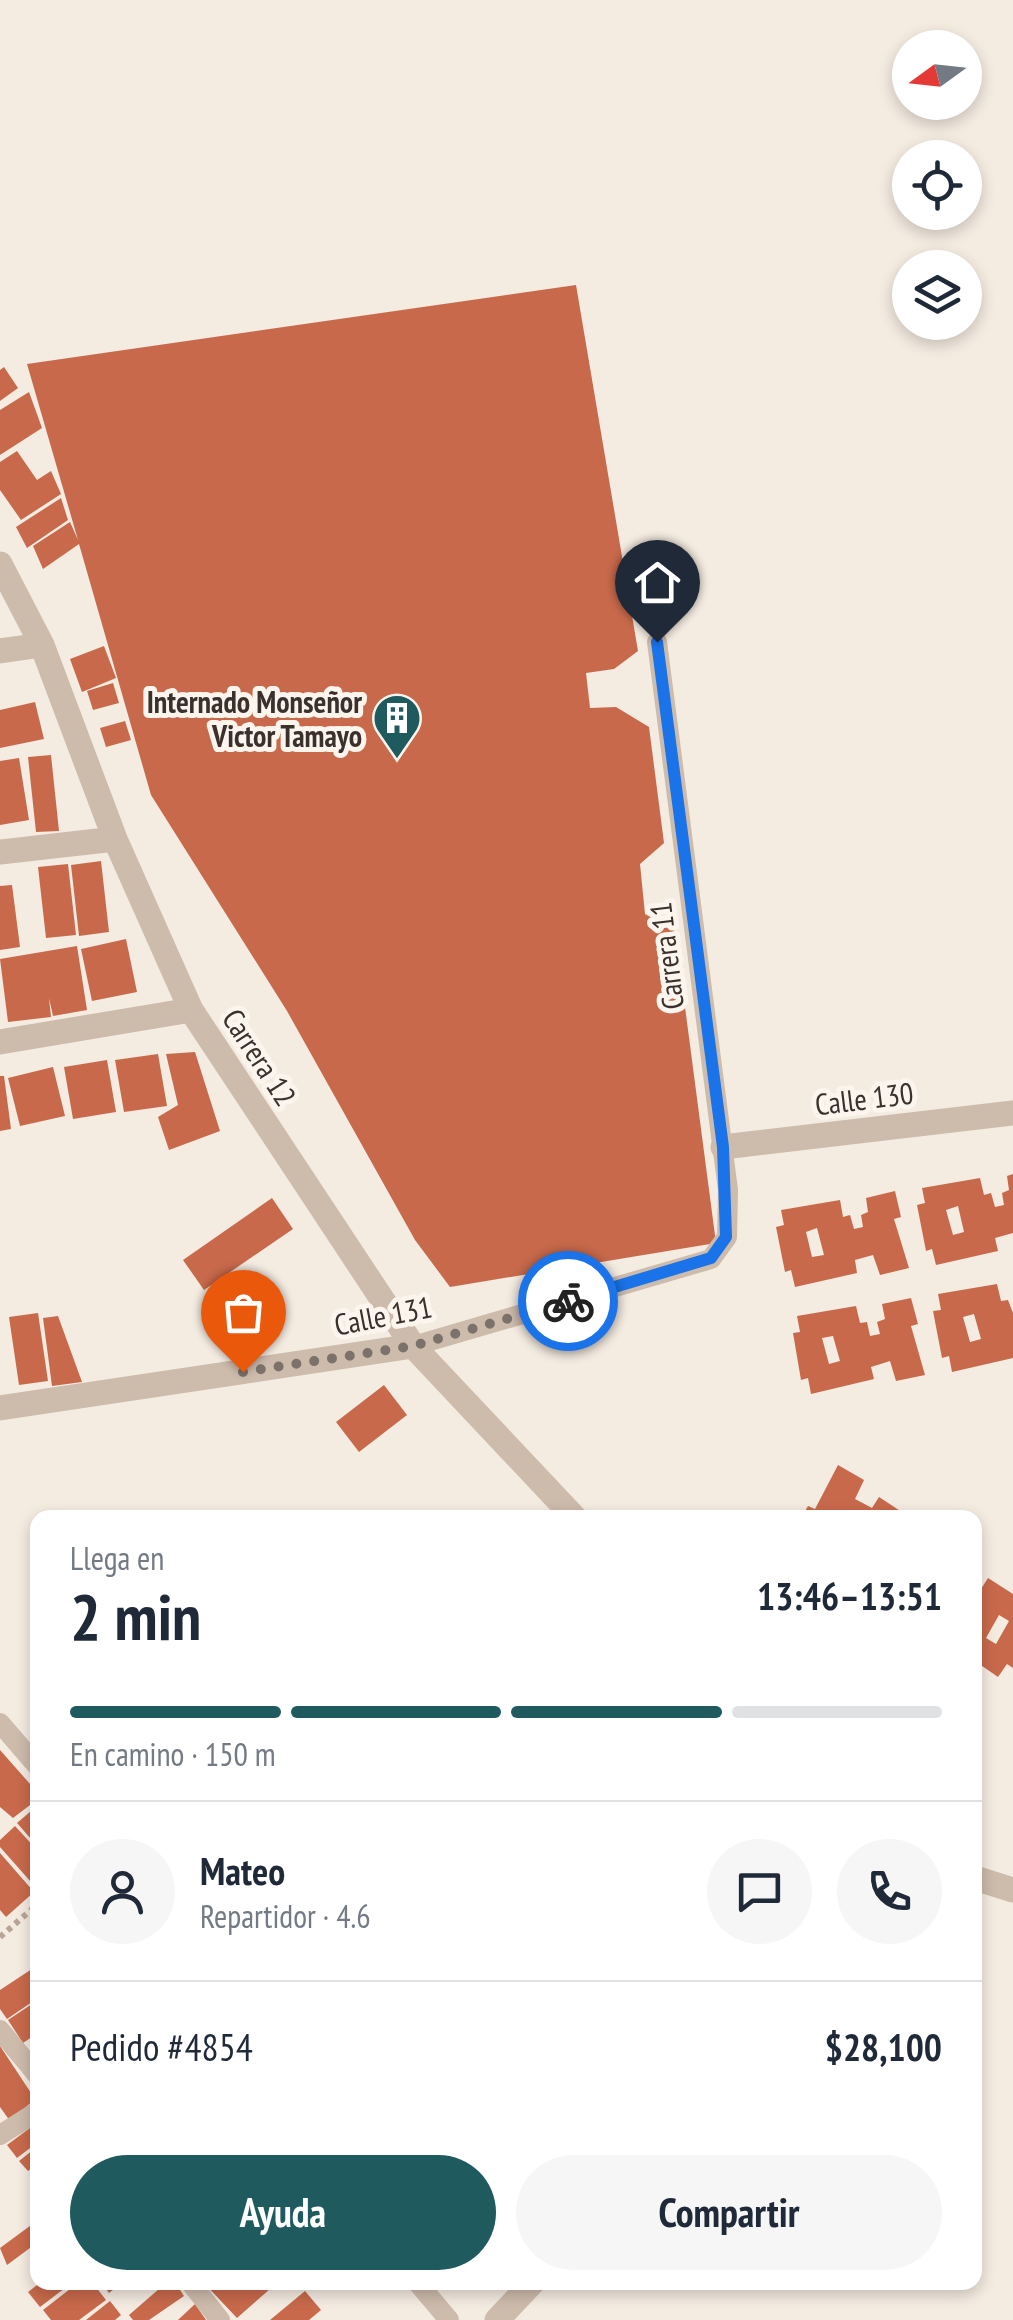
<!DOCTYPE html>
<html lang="es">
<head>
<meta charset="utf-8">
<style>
  :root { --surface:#fff; --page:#f6f6f7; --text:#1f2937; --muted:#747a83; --line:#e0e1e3; --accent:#1f5a5e }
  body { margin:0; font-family:"PT Sans Narrow",sans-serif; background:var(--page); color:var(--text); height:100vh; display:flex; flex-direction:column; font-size:38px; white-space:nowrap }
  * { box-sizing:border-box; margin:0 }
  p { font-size:32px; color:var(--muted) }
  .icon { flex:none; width:55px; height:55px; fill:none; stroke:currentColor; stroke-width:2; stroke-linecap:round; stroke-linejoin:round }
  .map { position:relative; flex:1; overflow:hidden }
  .drawer { position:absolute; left:30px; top:1510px; width:952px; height:780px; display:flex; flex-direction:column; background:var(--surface); border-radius:20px; box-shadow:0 5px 15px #0003 }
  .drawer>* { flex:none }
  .needle { width:65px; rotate:255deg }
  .fabs { position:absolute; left:892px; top:30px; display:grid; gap:20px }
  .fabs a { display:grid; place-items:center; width:90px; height:90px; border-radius:50%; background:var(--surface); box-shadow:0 5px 15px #0003; font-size:50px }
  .pin { position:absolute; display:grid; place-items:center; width:85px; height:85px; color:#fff; margin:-102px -42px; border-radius:50% 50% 50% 0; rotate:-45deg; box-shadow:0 0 10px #0007 }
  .pin .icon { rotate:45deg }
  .courier { position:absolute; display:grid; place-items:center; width:100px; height:100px; margin:-50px; border:8px solid #1a73e8; border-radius:50%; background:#fff; color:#222; box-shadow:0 2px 12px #0007 }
  .head em { font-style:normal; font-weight:700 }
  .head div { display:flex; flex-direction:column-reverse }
  .head { display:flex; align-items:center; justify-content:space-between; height:170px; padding:0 40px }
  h1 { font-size:65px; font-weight:700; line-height:75px }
  .bar { display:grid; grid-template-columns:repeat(4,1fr); gap:15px 10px; align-content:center; height:120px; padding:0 40px }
  .bar i { height:12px; border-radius:8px; background:var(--line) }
  .bar .active { background:var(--accent) }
  .bar p { grid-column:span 4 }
  .line { display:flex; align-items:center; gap:25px; padding:0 40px; border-top:2px solid var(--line) }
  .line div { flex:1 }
  .round { display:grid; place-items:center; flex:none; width:105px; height:105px; border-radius:52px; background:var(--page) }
  .button { display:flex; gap:20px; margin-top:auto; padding:20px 40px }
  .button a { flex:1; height:115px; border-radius:60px; background:var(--accent); color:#fff; font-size:40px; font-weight:700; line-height:115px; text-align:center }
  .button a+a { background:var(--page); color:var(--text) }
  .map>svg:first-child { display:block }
  .building { fill:#c8694b; fill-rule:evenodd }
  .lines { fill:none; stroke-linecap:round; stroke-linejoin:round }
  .path { stroke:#b9a596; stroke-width:6; stroke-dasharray:5 5; stroke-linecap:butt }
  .service { stroke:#cdbbac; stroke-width:20 }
  .minor { stroke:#cdbbac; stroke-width:25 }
  .done { stroke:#7c716b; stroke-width:10; stroke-dasharray:0 18 }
  .route { stroke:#1a73e8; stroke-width:12 }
  .labels { text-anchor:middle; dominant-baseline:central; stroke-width:10; stroke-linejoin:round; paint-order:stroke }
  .poi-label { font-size:30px; font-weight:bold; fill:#3b302b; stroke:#fbf5ee; text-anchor:end }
  .street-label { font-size:30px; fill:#3b302b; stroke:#fbf5ee }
</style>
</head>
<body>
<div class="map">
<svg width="1013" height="2320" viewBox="0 0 1013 2320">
  <rect width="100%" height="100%" fill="#f4ebe1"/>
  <path class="building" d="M576,285L638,651L614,669L586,673L590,708L616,707L649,727L664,843L640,864L645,914L675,931L716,1243L450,1287L415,1240L287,1011L151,795L79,544L43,569L33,546L70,522L78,540L27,364Z
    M4,367L18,388L0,401V370Z
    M29,392L42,428L0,455V410Z
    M17,451L37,480L51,471L61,494L21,520L0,490V462Z
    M61,498L68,520L27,548L16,527Z
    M104,646L116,678L82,692L70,659Z
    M113,683L119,703L93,710L87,691Z
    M35,702L44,739L0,748V710Z
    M125,721L131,740L106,747L100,728Z
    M51,755L59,831L36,832L28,757Z
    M19,758L29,820L0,825V761Z
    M101,861L109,932L79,936L71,865Z
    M68,864L76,935L46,938L38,867Z
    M12,885L20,947L0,950V886Z
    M126,939L137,992L92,1001L81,949Z
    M77,946L87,1010L53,1016L49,998L51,1017L8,1022L0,959Z
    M195,1052L220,1131L169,1150L158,1117L178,1105L166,1054Z
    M158,1054L167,1106L124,1112L115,1060Z
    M107,1060L116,1112L73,1119L64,1067Z
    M53,1067L65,1116L20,1126L8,1078Z
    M0,1076H4L11,1129L0,1131Z
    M1013,1174V1233L995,1238L998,1251L936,1265L932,1249L926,1251L917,1205L925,1203L922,1188L980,1178L984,1195L991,1193L995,1207L1004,1205L1002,1193L1009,1190L1007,1176ZM958,1206L964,1232L953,1235L946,1210Z
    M895,1191L901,1217L894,1219L909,1268L880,1275L873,1255L855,1260L857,1273L795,1287L791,1270L785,1272L776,1227L784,1225L781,1210L840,1200L843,1217L850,1215L854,1229L863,1227L861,1215L868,1212L866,1198ZM817,1228L824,1255L812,1257L806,1232Z
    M272,1198L293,1229L204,1290L183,1260Z
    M997,1284L1001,1301L1008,1300L1013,1313V1358L952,1372L949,1356L942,1358L933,1311L941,1310L938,1294ZM974,1314L981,1339L970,1342L963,1317Z
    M911,1298L918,1324L911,1326L925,1375L896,1381L890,1361L871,1367L874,1379L811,1394L808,1378L801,1380L793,1333L800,1332L797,1316L856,1306L860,1323L867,1322L870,1336L880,1334L877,1322L885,1319L882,1304ZM833,1336L840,1361L829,1364L822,1338Z
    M38,1313L48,1381L19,1385L9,1317Z
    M58,1316L82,1382L52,1386L43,1318Z
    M384,1385L407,1415L359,1452L336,1422Z
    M838,1465L864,1480L855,1499L872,1508L879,1497L911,1518H801L808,1506L815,1509Z
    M988,1578L1013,1594V1668L1007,1664L998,1677L975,1661V1586L981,1589ZM999,1615L1009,1621L996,1644L986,1638Z
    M0,1750L38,1793V1799L13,1818L0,1807Z
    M38,1805V1847L17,1823Z
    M15,1826L38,1851V1890L0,1847V1840Z
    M0,1853L34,1892L6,1917L0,1910Z
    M38,1965V1998L7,2019L0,2009V1990Z
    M38,2000V2033L23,2043L8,2020Z
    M0,2046L35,2099L10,2121L0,2107Z
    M38,2122V2142L17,2158L7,2145Z
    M38,2146V2164L28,2171L19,2161Z
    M38,2220V2242L7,2265L0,2248Z
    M41,2282H73L40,2307L28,2292Z
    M79,2282H92L106,2300L79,2320H51L43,2310Z
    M101,2282H123L109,2293Z
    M167,2282H175L184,2296L149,2320H133L129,2315Z
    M203,2282H278L237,2318Z
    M305,2291L321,2310L309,2320H270Z
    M110,2301L121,2315L115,2320H86Z
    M195,2304L206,2320H178Z"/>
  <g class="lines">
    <path class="path" d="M0,1937L38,1904"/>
    <path class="service" d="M413,1346L711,1259L727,1237L728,1190L657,642
      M0,1723L38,1767
      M0,2030L38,2076
      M0,2135L38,2111
      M190,2282L220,2320
      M417,2282L449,2320"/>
    <path class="minor" d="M0,564L42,645L115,839L191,1010L413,1346L575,1518
      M0,651L42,645
      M0,852L115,839
      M0,1042L191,1010
      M723,1147L1013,1113
      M0,1408L413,1346
      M975,1878L1013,1890
      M497,2320L533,2282"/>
  </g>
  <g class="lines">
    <path class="done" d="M243,1372L413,1346L568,1301"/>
    <path class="route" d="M568,1301L711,1258L726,1237L723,1147L657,642"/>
  </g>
  <defs>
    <g id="building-pin" transform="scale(2.5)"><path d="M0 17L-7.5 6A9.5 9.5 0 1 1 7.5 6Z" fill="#1f5a5e" stroke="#fbf5ee"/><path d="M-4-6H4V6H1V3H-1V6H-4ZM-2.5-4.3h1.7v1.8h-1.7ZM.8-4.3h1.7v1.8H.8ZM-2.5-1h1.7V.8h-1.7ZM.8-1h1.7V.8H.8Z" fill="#fff"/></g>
  </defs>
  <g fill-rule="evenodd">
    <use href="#building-pin" x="397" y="718"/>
  </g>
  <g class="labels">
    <g class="poi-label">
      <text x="362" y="701">Internado Monseñor<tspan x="362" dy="34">Victor Tamayo</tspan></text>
    </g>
    <g class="street-label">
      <text transform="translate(666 956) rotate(-97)">Carrera 11</text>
      <text transform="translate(260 1057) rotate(57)">Carrera 12</text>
      <text transform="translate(864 1098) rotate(-7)">Calle 130</text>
      <text transform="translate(383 1315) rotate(-11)">Calle 131</text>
    </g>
  </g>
</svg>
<div class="fabs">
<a><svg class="needle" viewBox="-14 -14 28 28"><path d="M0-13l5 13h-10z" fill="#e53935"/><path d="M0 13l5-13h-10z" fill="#747a83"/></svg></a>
<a><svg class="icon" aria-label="locate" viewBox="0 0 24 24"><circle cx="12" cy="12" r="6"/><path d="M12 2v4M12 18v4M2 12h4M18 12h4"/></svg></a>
<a><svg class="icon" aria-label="layers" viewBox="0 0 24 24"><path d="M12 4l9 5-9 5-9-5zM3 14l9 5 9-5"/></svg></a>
</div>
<div class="pin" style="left:243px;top:1372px;background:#ea580c"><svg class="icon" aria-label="bag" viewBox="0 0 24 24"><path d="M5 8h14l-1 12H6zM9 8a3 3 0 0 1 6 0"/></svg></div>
<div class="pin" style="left:657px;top:642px;background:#1f2937"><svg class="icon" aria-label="home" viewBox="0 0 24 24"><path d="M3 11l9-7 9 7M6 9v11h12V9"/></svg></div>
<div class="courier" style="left:568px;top:1301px"><svg class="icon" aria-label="bike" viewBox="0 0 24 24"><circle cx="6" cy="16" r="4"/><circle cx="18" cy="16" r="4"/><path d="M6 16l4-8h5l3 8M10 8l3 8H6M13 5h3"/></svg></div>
<section class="drawer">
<div class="head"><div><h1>2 min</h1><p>Llega en</p></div><em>13:46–13:51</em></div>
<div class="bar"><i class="active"></i><i class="active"></i><i class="active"></i><i></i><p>En camino · 150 m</p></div>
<div class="line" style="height:180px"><a class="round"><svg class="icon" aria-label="person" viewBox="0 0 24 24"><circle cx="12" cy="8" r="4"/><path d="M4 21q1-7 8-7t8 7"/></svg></a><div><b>Mateo</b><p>Repartidor · 4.6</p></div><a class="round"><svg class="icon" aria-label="chat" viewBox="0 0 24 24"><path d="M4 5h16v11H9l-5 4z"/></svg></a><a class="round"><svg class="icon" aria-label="phone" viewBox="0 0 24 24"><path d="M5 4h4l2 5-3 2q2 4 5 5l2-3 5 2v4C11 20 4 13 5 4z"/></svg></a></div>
<div class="line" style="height:130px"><div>Pedido #4854</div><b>$28,100</b></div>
<div class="button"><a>Ayuda</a><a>Compartir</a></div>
</section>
</div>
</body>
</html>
